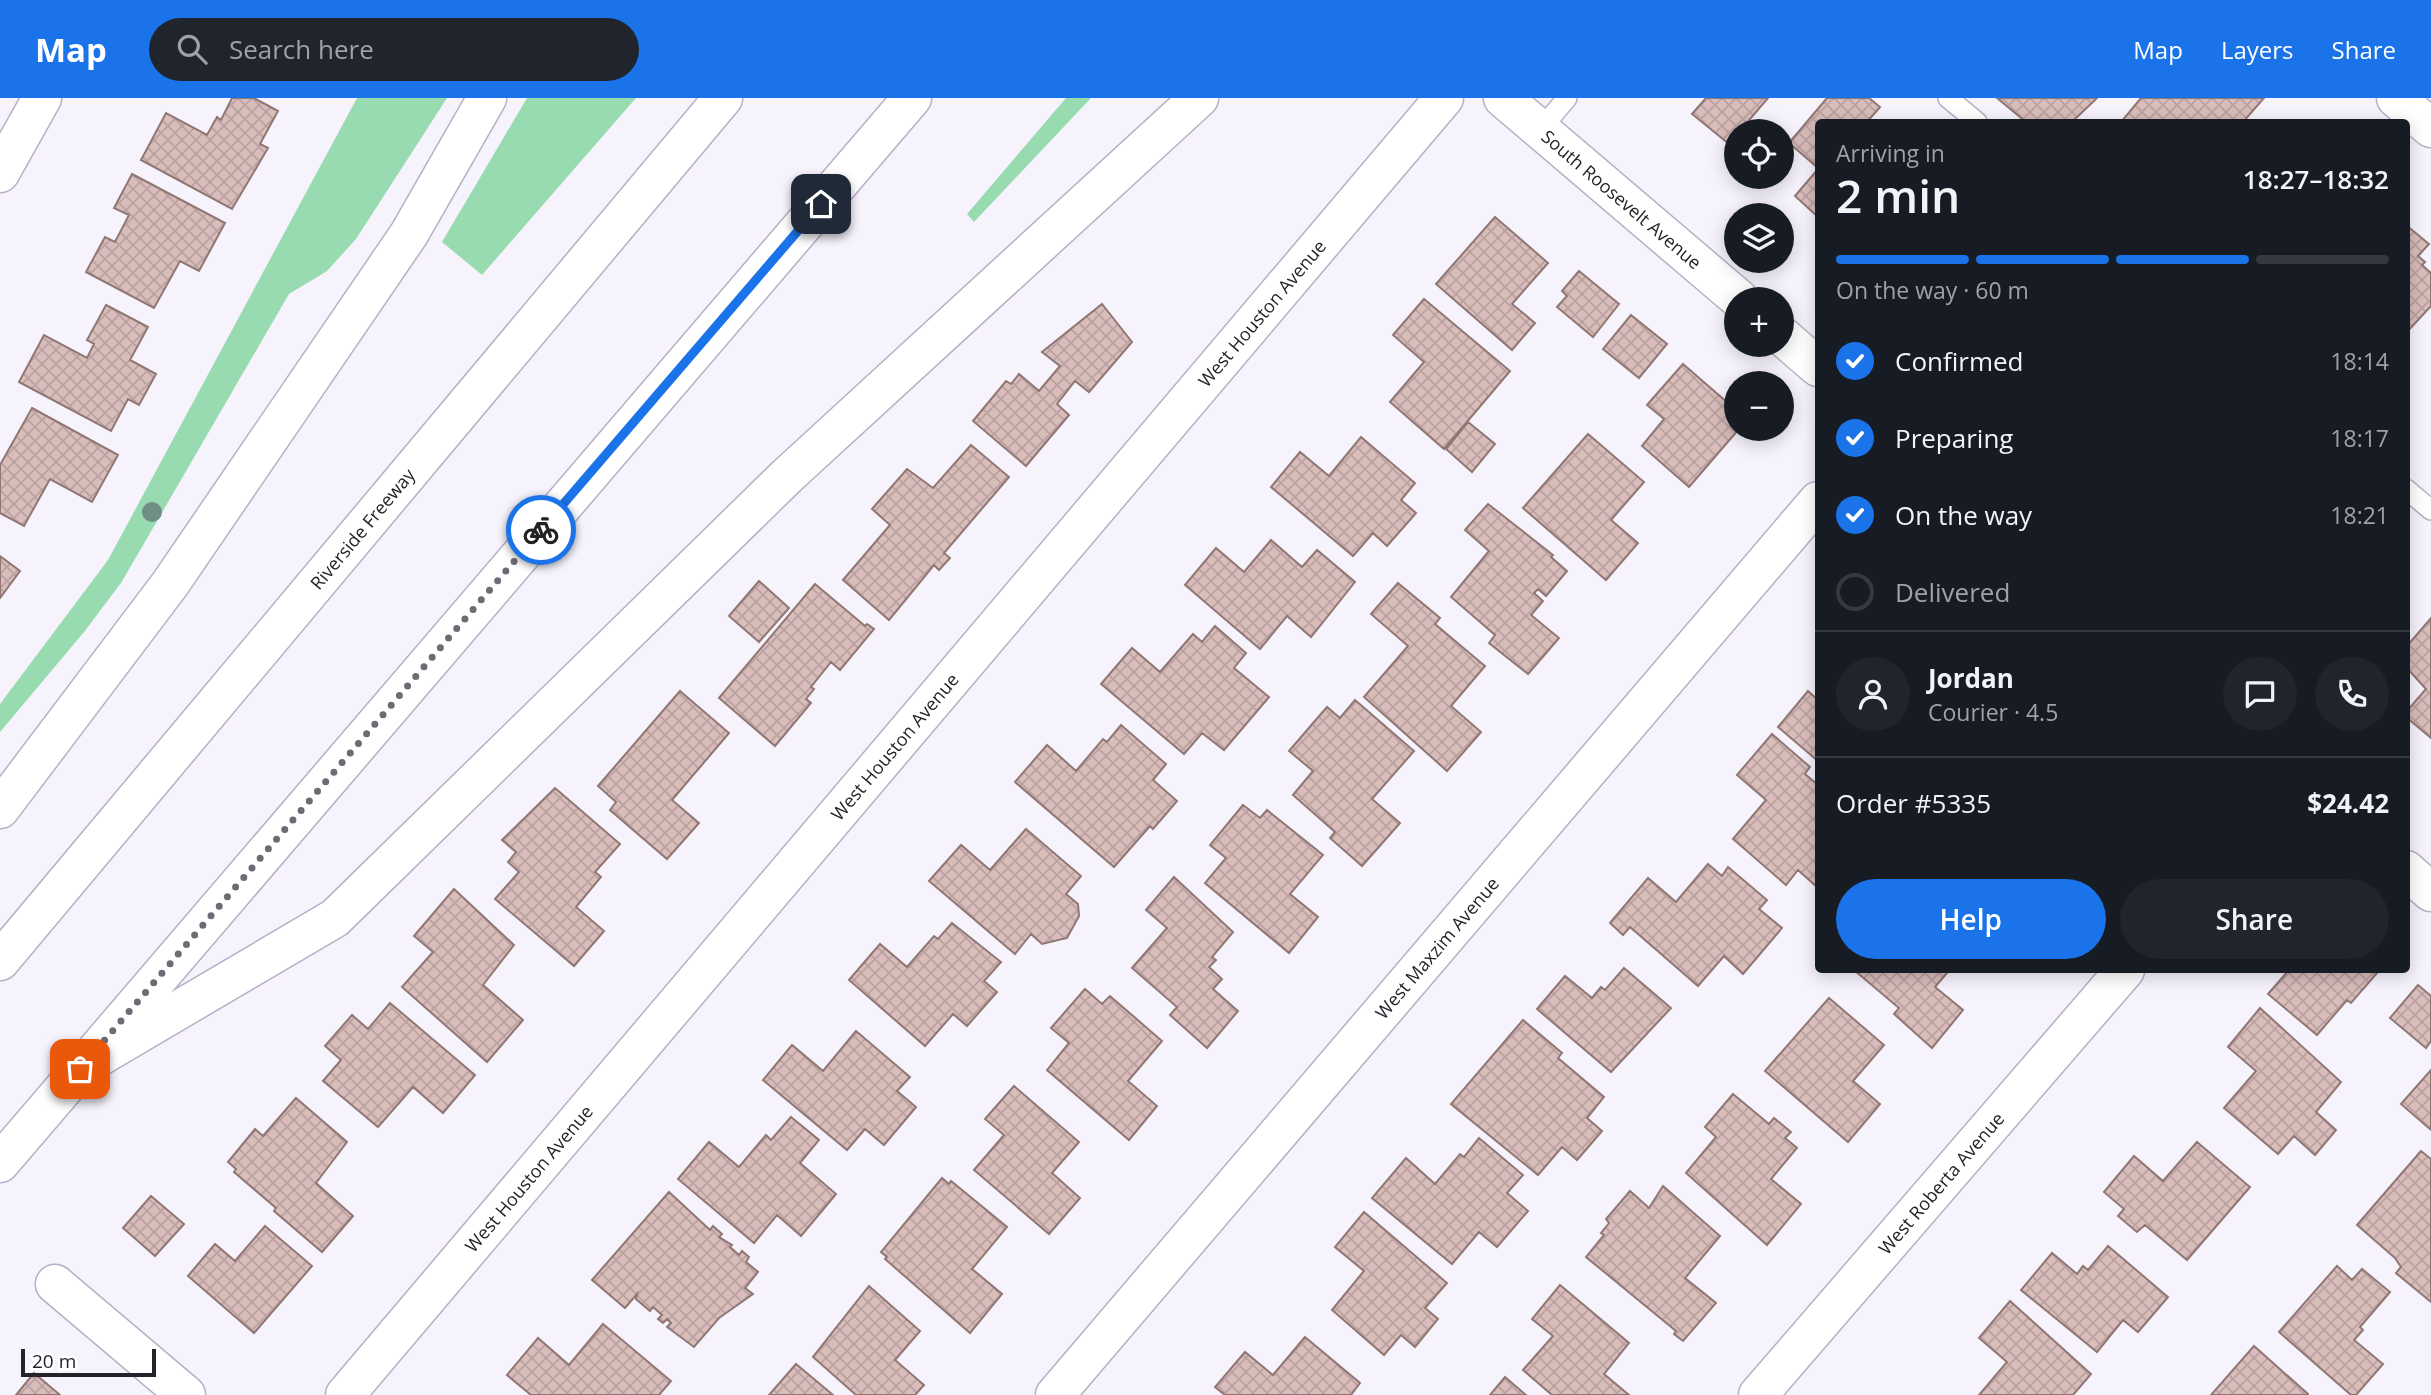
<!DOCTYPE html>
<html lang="en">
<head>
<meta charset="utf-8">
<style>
  :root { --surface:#171b24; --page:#20242c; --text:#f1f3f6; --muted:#9ea1a6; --line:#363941; --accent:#1a73e8 }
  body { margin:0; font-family:"Open Sans",sans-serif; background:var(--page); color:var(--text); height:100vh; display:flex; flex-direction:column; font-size:26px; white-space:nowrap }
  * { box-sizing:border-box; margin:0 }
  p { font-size:23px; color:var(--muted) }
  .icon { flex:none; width:38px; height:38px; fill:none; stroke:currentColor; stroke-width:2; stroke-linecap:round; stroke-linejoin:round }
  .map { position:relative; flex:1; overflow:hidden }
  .panel { position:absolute; left:1815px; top:21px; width:595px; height:854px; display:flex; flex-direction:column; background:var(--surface); border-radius:7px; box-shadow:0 4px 18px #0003 }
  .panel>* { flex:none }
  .buttons { position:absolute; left:1724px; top:21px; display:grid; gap:14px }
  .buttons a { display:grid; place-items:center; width:70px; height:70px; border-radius:50%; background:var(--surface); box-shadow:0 4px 18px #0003; font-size:35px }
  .scale { position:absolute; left:21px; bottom:18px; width:135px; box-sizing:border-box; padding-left:7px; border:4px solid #25222a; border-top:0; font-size:19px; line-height:24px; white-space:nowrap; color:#25222a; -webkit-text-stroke:5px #fff; paint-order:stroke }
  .pin { position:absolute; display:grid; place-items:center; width:60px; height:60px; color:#fff; margin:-30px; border-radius:14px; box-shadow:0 4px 10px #0006 }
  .courier { position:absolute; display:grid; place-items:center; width:70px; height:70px; margin:-35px; border:5px solid #1a73e8; border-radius:50%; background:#fff; color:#222; box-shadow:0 2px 9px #0007 }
  .overview em { font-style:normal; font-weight:600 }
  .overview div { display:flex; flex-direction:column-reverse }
  .overview { display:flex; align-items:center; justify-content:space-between; height:119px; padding:0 21px }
  h1 { font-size:46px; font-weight:600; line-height:52px }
  .bar { display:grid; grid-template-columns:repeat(4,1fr); gap:10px 7px; align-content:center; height:84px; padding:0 21px }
  .bar i { height:9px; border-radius:5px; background:var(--line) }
  .bar .on { background:var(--accent) }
  .bar p { grid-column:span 4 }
  .line { display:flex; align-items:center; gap:18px; padding:0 21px; border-top:2px solid var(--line) }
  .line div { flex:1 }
  .round { display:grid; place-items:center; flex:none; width:74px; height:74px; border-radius:37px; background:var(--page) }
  ol { padding:0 21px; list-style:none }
  li { display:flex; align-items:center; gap:21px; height:77px }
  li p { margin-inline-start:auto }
  li .icon { padding:7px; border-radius:50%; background:var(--accent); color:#fff; stroke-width:4 }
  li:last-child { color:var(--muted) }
  li i { width:38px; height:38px; border:4px solid var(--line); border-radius:50% }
  .button { display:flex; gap:14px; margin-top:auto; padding:14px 21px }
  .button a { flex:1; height:80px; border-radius:42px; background:var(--accent); color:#fff; font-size:28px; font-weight:600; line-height:80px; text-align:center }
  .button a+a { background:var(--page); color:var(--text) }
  header { display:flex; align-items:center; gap:42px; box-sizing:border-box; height:98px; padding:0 35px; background:var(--accent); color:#fff }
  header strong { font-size:33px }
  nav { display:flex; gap:38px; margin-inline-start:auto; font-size:24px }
  .search { width:490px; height:63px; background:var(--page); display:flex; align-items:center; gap:18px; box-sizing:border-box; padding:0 24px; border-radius:38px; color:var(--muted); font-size:26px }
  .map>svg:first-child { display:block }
  .green { fill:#98dbb1 }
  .building { fill:url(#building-cross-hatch); stroke:#907774; stroke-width:2 }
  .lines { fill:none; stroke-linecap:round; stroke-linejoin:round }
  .service-casing { stroke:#b7afc5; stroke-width:22 }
  .minor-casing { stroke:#b7afc5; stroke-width:41 }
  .primary-casing { stroke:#b7afc5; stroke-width:41 }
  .motorway-casing { stroke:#b7afc5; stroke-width:41 }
  .service { stroke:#fff; stroke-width:19 }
  .minor { stroke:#fff; stroke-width:38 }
  .primary { stroke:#fff; stroke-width:38 }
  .motorway { stroke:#fff; stroke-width:38 }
  .tree { fill:#6f8f84 }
  .done { stroke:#6e6b74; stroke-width:7; stroke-dasharray:0 12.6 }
  .route { stroke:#1a73e8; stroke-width:9 }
  .labels { text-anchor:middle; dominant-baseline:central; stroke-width:6; stroke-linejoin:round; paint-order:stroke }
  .street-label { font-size:18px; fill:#25222a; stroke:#fff }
</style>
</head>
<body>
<header>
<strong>Map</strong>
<div class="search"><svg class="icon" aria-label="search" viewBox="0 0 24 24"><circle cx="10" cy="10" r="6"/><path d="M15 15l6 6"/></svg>Search here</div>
<nav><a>Map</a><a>Layers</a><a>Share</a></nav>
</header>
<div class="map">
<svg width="2431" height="1297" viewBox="0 0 2431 1297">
  <defs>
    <pattern id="building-cross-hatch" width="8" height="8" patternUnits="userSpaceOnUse" patternTransform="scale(1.75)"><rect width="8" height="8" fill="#d9bdbb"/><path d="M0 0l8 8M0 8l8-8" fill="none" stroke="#baa2a1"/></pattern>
  </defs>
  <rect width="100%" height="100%" fill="#f6f3fc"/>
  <path class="green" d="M357,0H447L356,141L327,173L289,196L121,485L84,534L0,634V606L108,462Z
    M527,0H636L482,177L442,144Z
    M1066,0H1091L974,124L967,116Z"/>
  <path class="building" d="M232,0H254L278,13L260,46L268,50L232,111L141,62L166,15L207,37L217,19L221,22Z
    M1706,0H1768L1740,33H1736L1729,46L1692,16Z
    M1827,0H1869L1880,9L1867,24H1818V70L1789,45Z
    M1997,0H2097L2072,24H2026Z
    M2141,0H2264L2243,24H2121Z
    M1818,71V119L1795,98Z
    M132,76L225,125L199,173L180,163L154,210L86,174L105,139L115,144L129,117L114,110Z
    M1495,119L1548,165L1512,206L1535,225L1512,252L1436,186Z
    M2406,127L2429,146L2418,158L2425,164L2422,167L2431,175V208L2406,235Z
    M1579,173L1619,206L1593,239L1557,209L1567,198L1562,193Z
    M1424,201L1510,273L1444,351L1390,304L1424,264L1393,237Z
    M1102,206L1132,244L1089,294L1075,283L1057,306L1069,317L1026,368L973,323L1006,283L1011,286L1019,276L1039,293L1060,268L1042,254Z
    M106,207L148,229L130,262L156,276L139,307L128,301L111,333L19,284L44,237L87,260L94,246L87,242Z
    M1631,217L1667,246L1639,280L1603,251Z
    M1683,266L1736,312V331H1739L1689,389L1642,348L1664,321L1647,307Z
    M32,310L118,357L92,404L50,381L24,428L0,415V367Z
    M1468,324L1495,346L1472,374L1446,351Z
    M1588,336L1644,384L1611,422L1638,445L1606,482L1523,410Z
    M1361,339L1415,385L1401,402L1416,415L1387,448L1373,435L1353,458L1271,389L1300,354L1329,378Z
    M971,347L1009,379L944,455L950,460L939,472L934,467L889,522L843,482L890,427L872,411L907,371L933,390Z
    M1488,406L1553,457L1551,459L1567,473L1546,498L1538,491L1534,495L1543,503L1531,517L1559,540L1528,576L1489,545L1495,537L1451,499L1489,453L1465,432Z
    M1271,442L1302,469L1317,452L1355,484L1311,539L1287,518L1260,551L1185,487L1216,450L1244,474Z
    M0,458L20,473L0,500Z
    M759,483L789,510L759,544L729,518Z
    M1398,485L1440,520L1435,526L1485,568L1451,608L1481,634L1447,673L1364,599L1408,548L1371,516Z
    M815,486L865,528L867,526L874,531L840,572L831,564L811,589L814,591L806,601L811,605L775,648L719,600Z
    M2431,520V640L2406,619V614L2426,591L2406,569V549Z
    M1215,528L1246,555L1234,570L1269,599L1224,652L1202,635L1184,656L1101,586L1132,550L1160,574L1193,536L1202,544Z
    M680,593L729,635L672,702L699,725L667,761L610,712L616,704L598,688Z
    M1808,593L1818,602V663L1778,629Z
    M1355,602L1414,653L1372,701L1400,725L1362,768L1330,740L1335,734L1293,697L1313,673L1289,653L1327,609L1340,620Z
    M1121,627L1166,666L1153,682L1177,703L1153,731L1150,728L1114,769L1015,684L1047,647L1076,673L1103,641L1107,644Z
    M1772,636L1810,669L1805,676L1818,687V790L1798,772L1786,787L1733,741L1766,702L1737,677Z
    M555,690L620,746L595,774L601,779L576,809L604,833L574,868L495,801L519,774L508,764L516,754L502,742Z
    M1243,707L1260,720L1267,712L1323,757L1290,796L1318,819L1289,855L1205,785L1226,760L1210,747Z
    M1026,731L1081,778L1066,796L1078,806L1079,818L1067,840L1042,846L1031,836L1015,856L929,783L961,747L990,772Z
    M1708,766L1722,778L1728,769L1767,802L1759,811L1782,830L1743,876L1724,858L1698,888L1630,829L1623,837L1610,825L1648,780L1676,804Z
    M1174,779L1233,834L1212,859L1216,862L1209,869L1222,881L1213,891L1238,913L1207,950L1170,917L1177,909L1132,870L1167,830L1146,812Z
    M454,791L514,847L483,887L523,922L487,964L402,889L433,854L414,838Z
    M952,825L1001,864L984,883L997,894L967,928L953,916L925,948L849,882L880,846L907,869L934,838L938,841Z
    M1624,870L1671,910L1611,974L1537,911L1565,878L1592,900L1601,889L1605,892Z
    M1854,872H1942L1947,875L1935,889L1963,912L1932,950L1894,916L1899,910Z
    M2289,872H2375L2378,874L2351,905L2347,902L2317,937L2268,896Z
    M2418,887L2431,898V943L2426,950L2390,920Z
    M1085,891L1102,906L1110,898L1162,943L1128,983L1157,1008L1129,1042L1047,972L1069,945L1051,930Z
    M1829,900L1884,947L1853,983L1880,1006L1848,1044L1765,973Z
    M390,905L475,977L443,1015L413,989L378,1029L323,983L341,962L325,948L352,917L368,931Z
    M2260,910L2341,984L2316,1014L2336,1032L2315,1057L2294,1038L2278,1056L2224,1010L2256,973L2228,949Z
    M1523,922L1562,955L1558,960L1604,999L1587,1020L1602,1033L1577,1062L1562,1049L1538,1077L1451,1006Z
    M856,933L910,979L897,993L916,1009L884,1047L865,1031L847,1052L763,982L792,947L823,973Z
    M2431,972V1032L2401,1006Z
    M1014,988L1079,1044L1052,1075L1080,1100L1049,1136L974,1072L1004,1037L985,1021Z
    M1733,996L1769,1026L1774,1020L1791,1034L1785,1040L1797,1050L1771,1081L1801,1106L1767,1147L1686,1075L1716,1039L1705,1029Z
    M296,1000L347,1044L316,1085L353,1118L322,1154L274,1113L276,1110L234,1074L236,1071L228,1064L255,1031L263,1038Z
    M791,1019L819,1042L800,1065L836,1096L801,1138L777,1117L754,1145L678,1081L709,1044L739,1069L766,1037L771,1042Z
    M1479,1040L1523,1077L1507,1095L1528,1113L1497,1149L1479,1134L1452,1166L1372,1100L1406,1060L1435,1086L1460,1056L1464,1059Z
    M2197,1044L2250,1089L2187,1162L2145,1127L2137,1134L2118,1118L2124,1111L2104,1094L2134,1058L2163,1083Z
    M2421,1053L2431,1061V1204L2396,1175L2401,1169L2395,1160L2357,1127Z
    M942,1080L949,1086L951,1083L1007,1129L972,1171L1002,1196L970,1235L885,1161L887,1159L881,1154Z
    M1663,1088L1720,1138L1685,1180L1716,1205L1683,1243L1674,1236L1676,1233L1586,1159L1604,1137L1601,1135L1609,1125L1606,1121L1630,1093L1649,1110Z
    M669,1094L710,1132L713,1128L722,1136L719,1139L732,1147L730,1149L739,1157L742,1153L749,1159L746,1164L758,1174L745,1190L753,1196L719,1220L694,1249L667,1229L671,1225L667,1221L663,1225L658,1221L662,1217L653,1209L650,1213L636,1201L637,1196L625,1210L592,1182Z
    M151,1098L184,1126L155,1158L123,1130Z
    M1364,1114L1447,1185L1425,1210L1438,1221L1415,1249L1401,1237L1384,1257L1332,1212L1364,1173L1335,1149Z
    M265,1128L312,1168L254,1235L188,1178L215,1146L235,1163Z
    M2108,1148L2168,1199L2138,1234L2123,1222L2097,1254L2021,1192L2052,1155L2077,1176L2083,1168L2088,1172Z
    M2337,1168L2352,1182L2362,1171L2390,1194L2360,1229L2363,1232L2354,1242L2383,1266L2356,1297H2351L2279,1234Z
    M1560,1187L1629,1245L1604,1276L1629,1297H1552L1523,1272L1553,1238L1532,1221Z
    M869,1188L920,1233L895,1262L924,1287L915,1297H856L813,1259Z
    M2010,1203L2091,1276L2073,1297H1979L2007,1264L1979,1240Z
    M603,1226L671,1283L659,1297H531L507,1277L538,1240L569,1267Z
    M1305,1239L1360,1285L1351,1297H1225L1215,1289L1245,1254L1273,1277Z
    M2254,1248L2308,1296V1297H2211Z
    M796,1266L833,1297H769Z
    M34,1275L60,1297H16Z
    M1505,1279L1526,1297H1490Z"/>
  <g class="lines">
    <g class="service-casing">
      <path id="service" d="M1948,0L1977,24
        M1540,32L1567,0
        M2406,391L2431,412"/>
    </g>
    <g class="minor-casing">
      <g id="minor">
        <path id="s1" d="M1503,0L1739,201"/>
        <path d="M0,75L42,0"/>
        <path d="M1782,238L1818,269"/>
        <path d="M2406,772L2431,794"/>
        <path d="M55,1186L186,1297"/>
        <path id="s2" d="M345,1297L1444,0"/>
        <path id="s3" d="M1055,1297L1818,403"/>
        <path id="s4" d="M1758,1297L2125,872"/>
      </g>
    </g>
    <g class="primary-casing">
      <path id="primary" d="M2396,0L2431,30"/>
    </g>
    <g class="motorway-casing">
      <g id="motorway">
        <path d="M0,711L170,486L409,136L487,0"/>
        <path id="s5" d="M0,863L723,0"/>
        <path d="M80,970L335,820L787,378L1199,0"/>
        <path d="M0,1065L912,0"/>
      </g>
    </g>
    <use href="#service" class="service"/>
    <use href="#minor" class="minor"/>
    <use href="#primary" class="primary"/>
    <use href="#motorway" class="motorway"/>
  </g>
  <circle class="tree" cx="152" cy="414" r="10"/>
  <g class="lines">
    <path class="done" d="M80,971L541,432"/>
    <path class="route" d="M541,432L821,106"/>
  </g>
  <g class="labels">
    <g class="street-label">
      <text stroke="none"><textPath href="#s1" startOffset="156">South Roosevelt Avenue</textPath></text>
      <text stroke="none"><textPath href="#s2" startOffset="1418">West Houston Avenue</textPath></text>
      <text stroke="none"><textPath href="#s5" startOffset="564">Riverside Freeway</textPath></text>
      <text stroke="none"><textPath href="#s2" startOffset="850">West Houston Avenue</textPath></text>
      <text stroke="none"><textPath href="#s3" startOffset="588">West Maxzim Avenue</textPath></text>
      <text stroke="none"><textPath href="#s2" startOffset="284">West Houston Avenue</textPath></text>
      <text stroke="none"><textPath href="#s4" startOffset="280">West Roberta Avenue</textPath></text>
    </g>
  </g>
</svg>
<div class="buttons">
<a><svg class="icon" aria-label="locate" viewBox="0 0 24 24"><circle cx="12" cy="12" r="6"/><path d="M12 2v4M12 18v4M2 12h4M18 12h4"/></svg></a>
<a><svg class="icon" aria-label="layers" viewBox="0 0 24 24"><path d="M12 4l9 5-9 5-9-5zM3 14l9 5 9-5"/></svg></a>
<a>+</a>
<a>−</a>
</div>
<div class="scale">20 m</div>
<div class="pin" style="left:80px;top:971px;background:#ea580c"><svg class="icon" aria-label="bag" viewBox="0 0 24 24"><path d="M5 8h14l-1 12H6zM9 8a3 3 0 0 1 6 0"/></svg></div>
<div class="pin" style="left:821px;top:106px;background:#1f2937"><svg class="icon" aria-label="home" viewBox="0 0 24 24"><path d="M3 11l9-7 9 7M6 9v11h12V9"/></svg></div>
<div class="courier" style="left:541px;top:432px"><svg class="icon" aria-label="bike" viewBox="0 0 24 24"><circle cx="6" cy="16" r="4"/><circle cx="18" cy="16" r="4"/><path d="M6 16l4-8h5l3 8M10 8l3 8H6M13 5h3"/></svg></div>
<section class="panel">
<div class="overview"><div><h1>2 min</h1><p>Arriving in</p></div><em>18:27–18:32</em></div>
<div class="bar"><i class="on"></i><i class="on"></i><i class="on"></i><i></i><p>On the way · 60 m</p></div>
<ol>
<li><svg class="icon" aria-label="check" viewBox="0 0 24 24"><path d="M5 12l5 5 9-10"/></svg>Confirmed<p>18:14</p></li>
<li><svg class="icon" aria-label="check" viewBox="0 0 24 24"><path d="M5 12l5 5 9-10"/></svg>Preparing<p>18:17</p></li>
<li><svg class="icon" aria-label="check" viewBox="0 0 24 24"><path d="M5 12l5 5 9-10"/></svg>On the way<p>18:21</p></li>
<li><i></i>Delivered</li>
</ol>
<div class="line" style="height:126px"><a class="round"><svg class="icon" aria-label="person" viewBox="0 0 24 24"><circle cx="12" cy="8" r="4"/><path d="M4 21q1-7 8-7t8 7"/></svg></a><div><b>Jordan</b><p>Courier · 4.5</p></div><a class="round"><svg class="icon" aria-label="chat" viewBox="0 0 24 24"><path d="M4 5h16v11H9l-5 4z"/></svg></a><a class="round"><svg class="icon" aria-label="phone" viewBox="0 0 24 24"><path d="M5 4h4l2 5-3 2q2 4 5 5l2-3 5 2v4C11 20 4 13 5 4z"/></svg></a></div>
<div class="line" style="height:91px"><div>Order #5335</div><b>$24.42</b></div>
<div class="button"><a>Help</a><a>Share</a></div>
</section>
</div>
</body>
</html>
